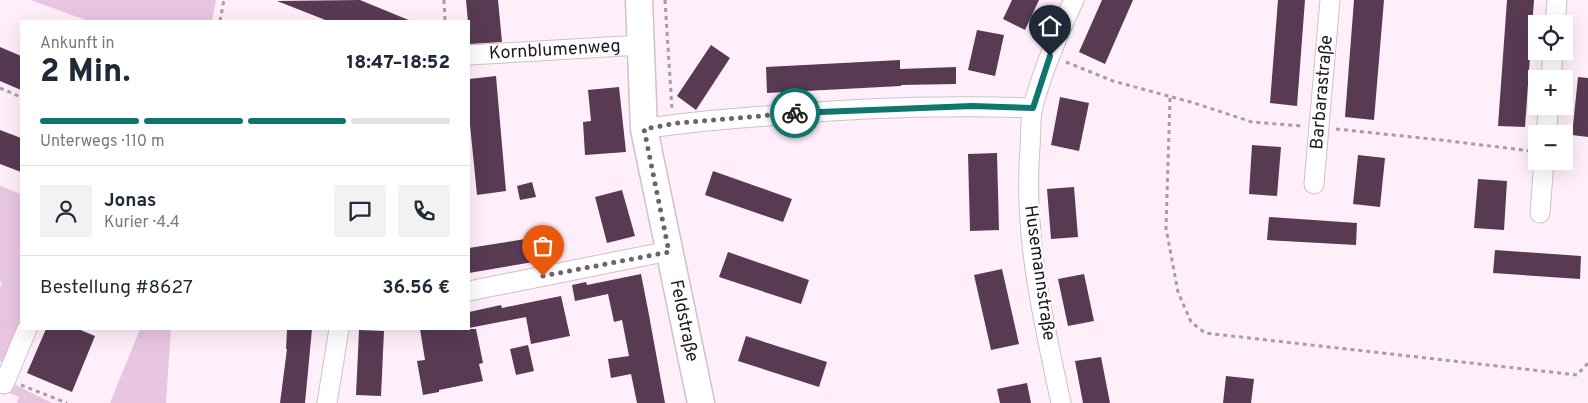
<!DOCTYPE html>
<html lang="de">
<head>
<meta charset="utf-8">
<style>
  :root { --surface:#fff; --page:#f2f2f3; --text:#1f2937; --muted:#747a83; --line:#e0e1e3; --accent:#0f766e }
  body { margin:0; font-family:Overpass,sans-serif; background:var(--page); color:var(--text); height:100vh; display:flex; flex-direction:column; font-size:19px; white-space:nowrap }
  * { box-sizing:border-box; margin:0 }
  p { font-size:16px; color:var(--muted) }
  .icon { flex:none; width:28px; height:28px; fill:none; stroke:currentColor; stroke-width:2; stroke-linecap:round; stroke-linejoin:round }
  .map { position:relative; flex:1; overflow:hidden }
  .panel { position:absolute; left:20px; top:20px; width:450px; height:310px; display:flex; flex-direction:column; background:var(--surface); border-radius:0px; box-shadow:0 5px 20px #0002 }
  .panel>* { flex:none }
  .tools { position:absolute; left:1528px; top:15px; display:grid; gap:10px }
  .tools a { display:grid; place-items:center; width:45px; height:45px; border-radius:0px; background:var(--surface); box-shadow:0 5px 20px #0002; font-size:25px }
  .pin { position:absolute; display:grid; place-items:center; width:42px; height:42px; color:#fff; margin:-51px -21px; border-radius:50% 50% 50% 0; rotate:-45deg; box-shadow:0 0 5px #0007 }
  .pin .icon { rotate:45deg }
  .courier { position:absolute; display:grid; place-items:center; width:50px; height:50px; margin:-25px; border:4px solid #0f766e; border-radius:50%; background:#fff; color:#222; box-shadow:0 1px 6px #0007 }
  .headline em { font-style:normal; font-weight:800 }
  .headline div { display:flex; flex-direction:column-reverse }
  .headline { display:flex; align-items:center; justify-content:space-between; height:85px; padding:0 20px }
  h1 { font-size:32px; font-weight:800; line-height:38px }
  .bar { display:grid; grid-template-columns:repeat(4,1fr); gap:8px 5px; align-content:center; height:60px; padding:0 20px }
  .bar i { height:6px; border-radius:4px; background:var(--line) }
  .bar .active { background:var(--accent) }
  .bar p { grid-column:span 4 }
  .line { display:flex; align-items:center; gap:12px; padding:0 20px; border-top:1px solid var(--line) }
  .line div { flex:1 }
  .round { display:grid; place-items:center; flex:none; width:52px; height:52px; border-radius:0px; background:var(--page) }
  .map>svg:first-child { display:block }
  .green { fill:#e8c6e1 }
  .building { fill:#583a53 }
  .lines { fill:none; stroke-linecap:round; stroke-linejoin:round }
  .street-casing { stroke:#cfc0cc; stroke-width:21 }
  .secondary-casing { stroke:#cfc0cc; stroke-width:29 }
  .path { stroke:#a89ca5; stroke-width:3; stroke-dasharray:4 4; stroke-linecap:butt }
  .street { stroke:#fff; stroke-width:19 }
  .secondary { stroke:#fff; stroke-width:26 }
  .done { stroke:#6d646b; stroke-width:5; stroke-dasharray:0 9 }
  .route { stroke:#0f766e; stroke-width:6 }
  .labels { text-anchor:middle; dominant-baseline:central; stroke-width:5; stroke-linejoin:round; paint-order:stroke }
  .street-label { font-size:18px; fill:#1f191e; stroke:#fff }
</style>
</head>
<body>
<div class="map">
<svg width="1588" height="403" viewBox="0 0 1588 403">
  <rect width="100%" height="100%" fill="#feeffb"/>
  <path class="green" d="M31,0H216L212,21H88Z
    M0,186L21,194V324L5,363L0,361V288L2,282L0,281Z
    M140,329H171L166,403H110Z
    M10,382L52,403H17L19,397L7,392Z"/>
  <path class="building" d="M360,0L411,21H328L277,1Z
    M466,0H498L502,42L470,44Z
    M1012,0H1039L1025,30L1003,19Z
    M1102,0H1133L1105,64L1079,52Z
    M1278,0H1305L1297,106L1270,103Z
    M1354,0H1384L1374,120L1345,117Z
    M1507,0H1534L1525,127L1498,126Z
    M977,30L1004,35L995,76L968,70Z
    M711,45L730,58L696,110L677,96Z
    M0,47L21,56V90L0,81Z
    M900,60V69L956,67V84L901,85V86L767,93L766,67Z
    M496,76L506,191L477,195L469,115V79Z
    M1578,77L1588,78V137L1572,135Z
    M619,87L626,152L585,155L583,122L591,121L588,90Z
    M1060,97L1089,103L1079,151L1051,145Z
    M0,130L21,138V172L0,164Z
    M1252,145L1281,147L1277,196L1249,194Z
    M997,153L999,230L970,231L968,154Z
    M1358,155L1385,158L1380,207L1353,204Z
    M713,171L792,199L783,222L705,195Z
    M1478,179L1507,181L1504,230L1474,228Z
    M532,182L536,197L520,200L517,186Z
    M1074,187L1078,237L1051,239L1047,189Z
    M622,190L635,236L607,243L595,197Z
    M1269,217L1357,223L1356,245L1267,240Z
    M551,235L554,252L544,254L545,260L469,273V248Z
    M1495,250L1581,256L1580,279L1493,273Z
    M728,252L809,280L801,304L719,277Z
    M1002,269L1019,344L991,350L974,275Z
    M641,274L649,315L665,403H637L631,374L611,378L608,359L629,356L622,320L614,322L608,294L575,301L572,285L586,282L587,285Z
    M1084,274L1094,321L1068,326L1058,279Z
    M561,296L570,336L531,344L526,317L469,328V312L501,305L502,308Z
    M46,329H78L95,336L72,392L27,373Z
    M287,329H312L305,403H280L287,349H286Z
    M420,329H476L483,363L479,364L483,381L439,390V392L423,395L417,361L425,360Z
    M359,330L384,331L381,396L356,395Z
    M746,336L827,362L819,387L738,361Z
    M528,345L534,371L516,375L510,349Z
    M1101,357L1110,403H1083L1075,361Z
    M1226,376L1254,379L1251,403H1223Z
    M1027,383L1031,403H1000L997,389Z"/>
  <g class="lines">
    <g class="street-casing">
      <g id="street">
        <path d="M1555,24L1557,0"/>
        <path id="s1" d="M469,55L641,45"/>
        <path d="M1551,79L1553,51"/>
        <path d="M644,129C685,122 725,119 766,116C855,108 944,105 1033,108"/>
        <path d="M1546,134L1549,106"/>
        <path id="s2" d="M1314,184L1330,0"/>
        <path d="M1540,213L1544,161"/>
        <path d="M469,291L669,251"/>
        <path d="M4,384L27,329"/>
        <path d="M327,403L339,329"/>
        <path d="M1061,403C1043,320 1023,233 1030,148C1031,134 1030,119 1033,106C1043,70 1058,34 1074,0"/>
      </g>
    </g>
    <g class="secondary-casing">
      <g id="secondary">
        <path id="s3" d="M639,0L644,129L701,403"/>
      </g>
    </g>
    <path class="path" d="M444,0L445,21
      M665,0L672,109
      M220,21L224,0
      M1066,62L1113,81L1194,103L1252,122L1302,126
      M0,88L21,97
      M1170,98L1166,228L1178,292L1191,322L1205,333L1577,375L1588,363
      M1336,129L1441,140L1531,151
      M21,385L67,403"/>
    <use href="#street" class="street"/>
    <use href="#secondary" class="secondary"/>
  </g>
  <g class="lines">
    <path class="done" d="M543,276L669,252L644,129L678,123L795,113"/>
    <path class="route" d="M795,113L972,106L1033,108L1050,56"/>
  </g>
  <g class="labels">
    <g class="street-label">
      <text stroke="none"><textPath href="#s1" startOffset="86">Kornblumenweg</textPath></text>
      <text stroke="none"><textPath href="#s2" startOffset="92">Barbarastraße</textPath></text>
      <text transform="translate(1039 273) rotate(82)">Husemannstraße</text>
      <text stroke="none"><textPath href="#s3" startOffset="325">Feldstraße</textPath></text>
    </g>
  </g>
</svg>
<div class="tools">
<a><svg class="icon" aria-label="locate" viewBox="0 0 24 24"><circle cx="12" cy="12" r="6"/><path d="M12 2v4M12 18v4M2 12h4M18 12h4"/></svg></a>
<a>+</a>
<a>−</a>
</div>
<div class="pin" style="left:543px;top:276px;background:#ea580c"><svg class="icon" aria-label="bag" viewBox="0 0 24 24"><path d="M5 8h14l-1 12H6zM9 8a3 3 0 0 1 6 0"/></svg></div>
<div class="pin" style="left:1050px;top:56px;background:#1f2937"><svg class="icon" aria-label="home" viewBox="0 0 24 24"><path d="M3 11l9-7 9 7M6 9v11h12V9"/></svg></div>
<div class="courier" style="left:795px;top:113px"><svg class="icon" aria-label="bike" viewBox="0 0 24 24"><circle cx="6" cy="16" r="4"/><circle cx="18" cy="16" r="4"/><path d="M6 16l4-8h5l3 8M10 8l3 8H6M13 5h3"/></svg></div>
<section class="panel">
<div class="headline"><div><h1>2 Min.</h1><p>Ankunft in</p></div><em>18:47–18:52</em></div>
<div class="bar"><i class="active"></i><i class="active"></i><i class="active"></i><i></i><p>Unterwegs · 110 m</p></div>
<div class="line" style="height:90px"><a class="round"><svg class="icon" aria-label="person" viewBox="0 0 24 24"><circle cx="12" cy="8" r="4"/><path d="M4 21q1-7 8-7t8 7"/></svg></a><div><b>Jonas</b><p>Kurier · 4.4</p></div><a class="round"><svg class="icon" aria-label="chat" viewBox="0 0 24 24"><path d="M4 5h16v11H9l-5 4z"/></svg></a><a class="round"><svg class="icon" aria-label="phone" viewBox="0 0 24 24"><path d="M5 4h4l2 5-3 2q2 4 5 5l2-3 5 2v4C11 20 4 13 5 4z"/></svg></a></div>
<div class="line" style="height:65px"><div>Bestellung #8627</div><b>36.56 €</b></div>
</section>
</div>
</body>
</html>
